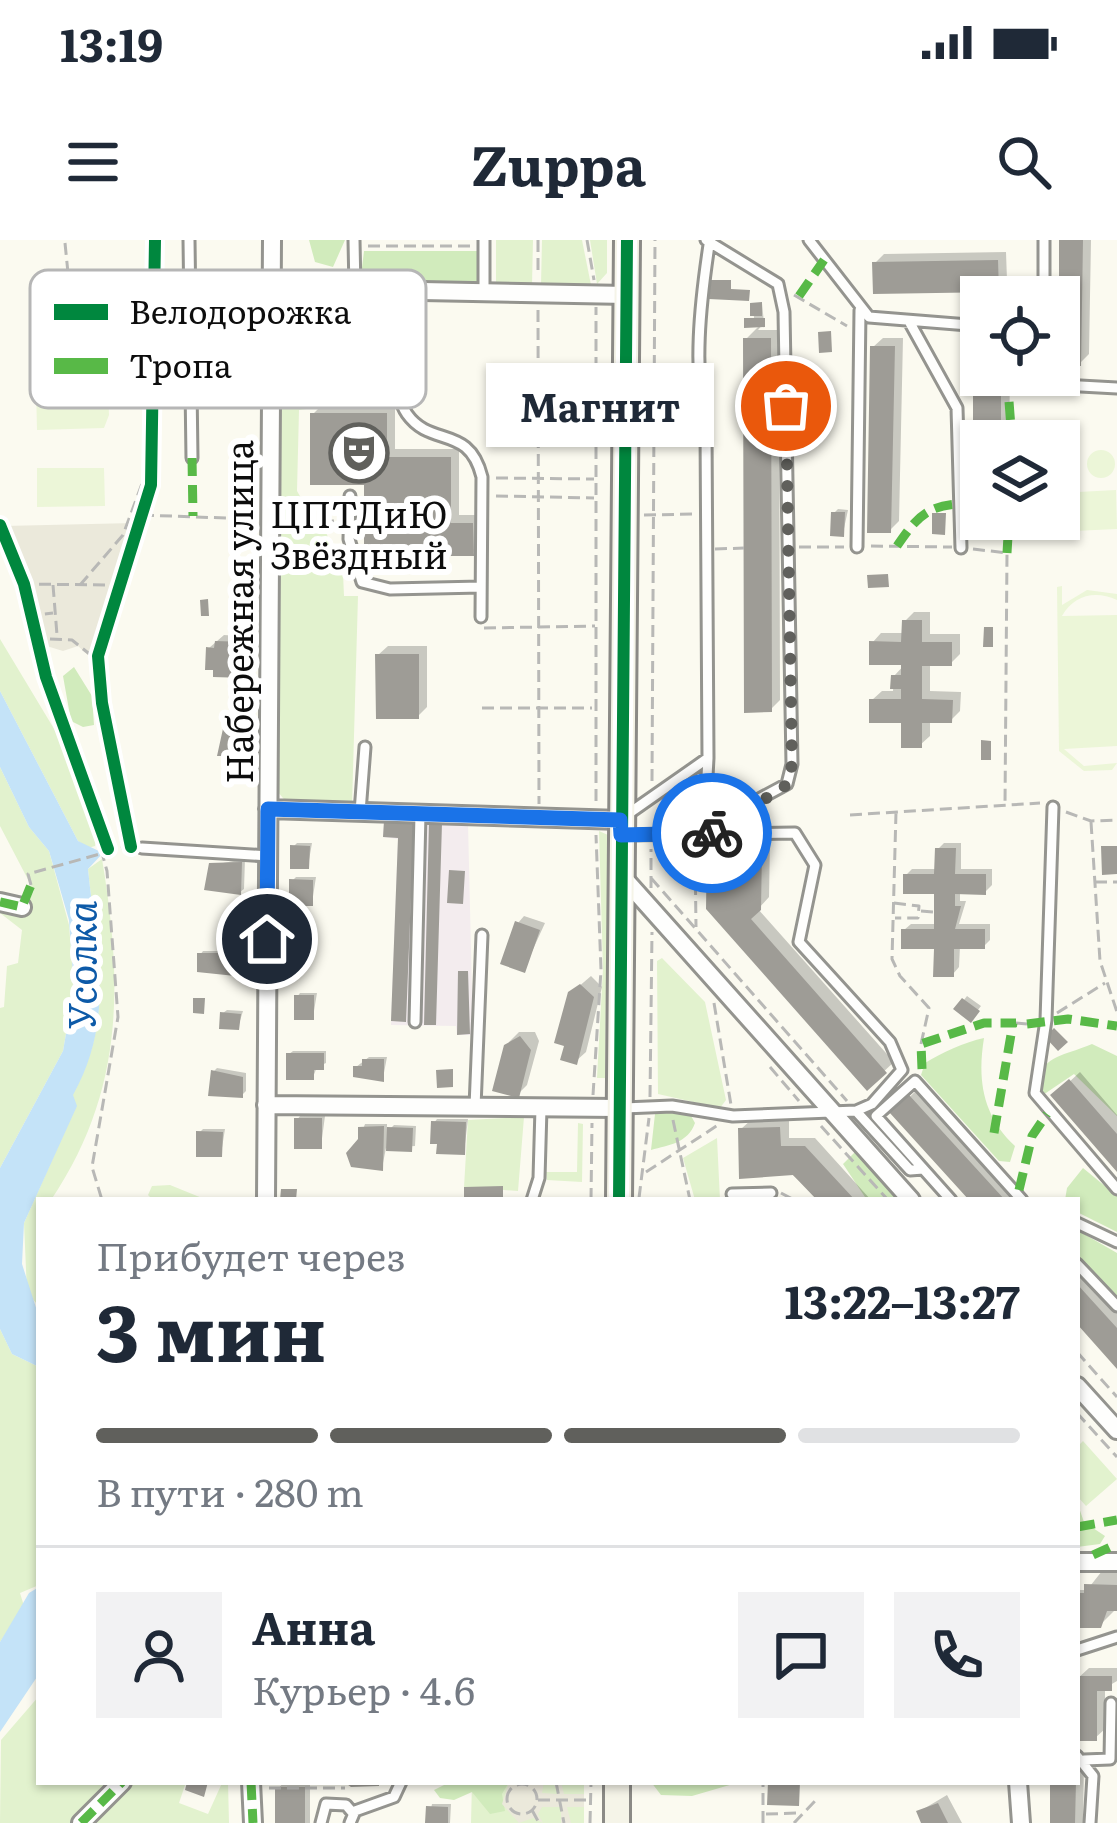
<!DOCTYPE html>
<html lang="ru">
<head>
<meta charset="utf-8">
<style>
  :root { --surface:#fff; --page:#f2f2f3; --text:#1f2937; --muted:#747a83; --line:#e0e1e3; --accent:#60605c }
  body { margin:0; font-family:Literata,serif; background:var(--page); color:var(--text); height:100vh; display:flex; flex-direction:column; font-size:45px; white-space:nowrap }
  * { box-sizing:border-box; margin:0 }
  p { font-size:39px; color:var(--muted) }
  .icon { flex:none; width:66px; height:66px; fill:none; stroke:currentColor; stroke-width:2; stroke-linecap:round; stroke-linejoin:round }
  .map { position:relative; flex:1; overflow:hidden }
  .drawer { position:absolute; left:36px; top:957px; width:1044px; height:588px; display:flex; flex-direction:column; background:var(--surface); border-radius:0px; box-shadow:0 3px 9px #0004 }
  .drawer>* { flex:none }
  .buttons { position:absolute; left:960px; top:36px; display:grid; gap:24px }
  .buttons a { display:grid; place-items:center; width:120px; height:120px; border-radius:0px; background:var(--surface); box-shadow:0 3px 9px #0004; font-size:60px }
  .pin { position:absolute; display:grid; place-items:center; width:102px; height:102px; color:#fff; margin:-51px; border:6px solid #fff; border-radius:50%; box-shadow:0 3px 12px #0007 }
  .courier { position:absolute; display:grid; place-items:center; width:120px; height:120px; margin:-60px; border:9px solid #1a73e8; border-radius:50%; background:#fff; color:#222; box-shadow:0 3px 15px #0007 }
  .bubble { position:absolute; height:84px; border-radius:0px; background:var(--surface); box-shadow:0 3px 9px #0004; font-size:39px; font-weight:700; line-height:84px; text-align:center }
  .headline em { font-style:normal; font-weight:700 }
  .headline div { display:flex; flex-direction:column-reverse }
  .headline { display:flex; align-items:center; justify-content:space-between; height:204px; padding:0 60px }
  h1 { font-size:78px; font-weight:700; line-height:90px }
  .bar { display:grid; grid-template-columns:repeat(4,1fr); gap:18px 12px; align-content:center; height:144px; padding:0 60px }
  .bar i { height:15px; border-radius:9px; background:var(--line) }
  .bar .selected { background:var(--accent) }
  .bar p { grid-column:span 4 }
  .line { display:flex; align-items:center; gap:30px; padding:0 60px; border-top:3px solid var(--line) }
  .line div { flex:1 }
  .round { display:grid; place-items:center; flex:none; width:126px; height:126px; border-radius:0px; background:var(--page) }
  .status { display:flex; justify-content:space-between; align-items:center; height:84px; padding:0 60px; background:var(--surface); direction:ltr }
  .status svg { height:33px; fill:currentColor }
  header { display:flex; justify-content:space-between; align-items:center; height:156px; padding:0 60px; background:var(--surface); font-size:54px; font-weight:700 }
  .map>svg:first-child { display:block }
  .industrial { fill:#f3ecee }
  .green { fill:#e2f2ce }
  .forest { fill:#d1ebbc }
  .pitch { fill:#ecf6d8 }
  .plaza { fill:#ebe9db }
  .water { fill:#c4e3f8 }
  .shadow { fill:#0003 }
  .building { fill:#9e9c96 }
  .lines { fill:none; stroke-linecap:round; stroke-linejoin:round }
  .lane-casing { stroke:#94948f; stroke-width:15 }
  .street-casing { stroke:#94948f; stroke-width:22 }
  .secondary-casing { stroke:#8b8a86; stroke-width:30 }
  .path { stroke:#b8b8b6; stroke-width:3; stroke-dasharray:12 6; stroke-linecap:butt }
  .lane { stroke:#fefefd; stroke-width:9 }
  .street { stroke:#fefefd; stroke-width:16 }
  .secondary { stroke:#f5f4e8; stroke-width:24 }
  .quiet { stroke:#58b947; stroke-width:9; stroke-dasharray:18 9; stroke-linecap:butt }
  .cycleway-casing { stroke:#fff; stroke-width:20 }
  .cycleway { stroke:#00873e; stroke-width:12 }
  .done { stroke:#60605c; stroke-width:12; stroke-dasharray:0 21.6 }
  .route { stroke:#1a73e8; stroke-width:15 }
  .labels { text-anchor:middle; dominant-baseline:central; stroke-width:12; stroke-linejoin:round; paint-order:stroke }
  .poi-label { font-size:36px; fill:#0d0d0d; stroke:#fff }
  .street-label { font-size:36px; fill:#0d0d0d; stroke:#fff }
  .water-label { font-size:39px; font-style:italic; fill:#0d5aa8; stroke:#fff }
  .key { fill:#fff; stroke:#b6b6b6; stroke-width:3 }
  .key-label { font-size:33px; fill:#0d0d0d }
</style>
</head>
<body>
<div class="status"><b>13:19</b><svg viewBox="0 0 49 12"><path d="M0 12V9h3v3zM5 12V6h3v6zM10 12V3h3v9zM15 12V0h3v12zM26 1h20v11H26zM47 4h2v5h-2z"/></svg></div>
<header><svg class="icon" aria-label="menu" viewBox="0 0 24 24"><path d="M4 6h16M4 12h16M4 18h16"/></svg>Zuppa<svg class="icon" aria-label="search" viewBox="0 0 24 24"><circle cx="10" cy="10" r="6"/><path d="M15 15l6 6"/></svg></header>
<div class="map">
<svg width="1117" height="1583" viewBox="0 0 1117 1583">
  <rect width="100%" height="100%" fill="#fbfaf0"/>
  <path class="industrial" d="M384,581L468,583L473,795H457L456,786L391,785L398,599L383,597Z"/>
  <path class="green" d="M496,0H533L532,45H496Z
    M542,0H582L591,45H541Z
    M590,0H607V33L597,44Z
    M382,57L389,63V83L358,105L388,112L385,148L343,164L299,170L297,251L319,289L325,290L343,333L344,356H358L352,566L287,563L278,552L280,71L297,59Z
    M0,399L68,512L97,595L95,606L88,608L78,601L0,451Z
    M0,527L29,587L49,611L69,685L74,748L63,811L0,928V768L4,767L7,726L18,723L22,690L0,673V666L23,670L34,651L0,586Z
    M599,591L608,595L605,838H597L603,729Z
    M102,619C123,744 124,852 51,960H39V1066L27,1053L24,983L76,866L72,855C116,777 96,712 88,629Z
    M662,718L705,762L726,860L720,868L658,854L657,721Z
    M524,877L518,951L464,947L468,880Z
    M578,883L583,884L582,942L547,940L546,932H577Z
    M717,898L720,960H695L683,918Z
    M170,945L207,960H153L148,955L152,946Z
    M0,1089L12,1114L39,1127V1345L20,1353L24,1366L0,1402Z
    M1083,1201L1117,1239L1086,1266L1077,1256V1207Z
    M39,1456V1542H109L70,1583H0L1,1500Z
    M130,1542H186L179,1563L208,1574L222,1543L228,1542L229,1583H89Z
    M472,1542H584V1583H471Z"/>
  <path class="forest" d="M309,0H345L333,27L315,22Z
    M364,11H481L489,45L480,49L453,42C434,50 381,46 361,36Z
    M74,427L92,456L94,485L83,487L71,481L63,436Z
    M984,798C977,841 983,876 1015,906L1010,922L999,921L921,835L925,823C941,813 965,802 984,798Z
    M1092,804L1117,816V876L1074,834L1040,857L1036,836C1050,814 1069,814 1092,804Z
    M667,870L690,874L695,883C688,903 669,905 651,910L655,874Z
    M855,912L859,913L901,960H867L843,924Z
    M1083,928L1117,956V992L1077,972V960H1065L1067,948Z
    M1077,990L1117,1013V1057C1087,1037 1077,1029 1077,990Z
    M1077,1262L1084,1282L1105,1296L1100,1304L1077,1307Z
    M450,1542H509L502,1554L505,1571L490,1574L472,1552L454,1560L440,1558L434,1550Z
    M651,1542H740L692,1556L661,1555Z"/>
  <path class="pitch" d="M104,56L109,175L104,188L37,190L34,63L38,58Z
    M1087 224a14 14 0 1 1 28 0a14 14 0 1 1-28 0Z
    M37,228H104L105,266L37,267Z
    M1116,250L1117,289L1052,292V279H1059V253Z
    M1062,346V365L1087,350L1117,354V360C1095,350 1074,355 1062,376L1117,375V506L1064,509L1084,526L1117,523L1112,530L1084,531L1059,511L1057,347Z"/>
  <path class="plaza" d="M134,283L89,416L78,406L63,411L40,404L26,340L4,286Z
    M509,1542H544L542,1553L558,1554L553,1542H561L564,1554H584V1567H567L571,1583H561V1567H542L538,1574L543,1583L533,1578L519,1583L502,1564Z"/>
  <path class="water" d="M0,451L78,601L103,613L88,629C96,712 116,777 73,855L77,866L24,983L22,1024L39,1077V1127L12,1114L0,1089V928L63,811L74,748L69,680L49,611L29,587L0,527Z
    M39,1347V1434L0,1492V1402L29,1353Z"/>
  <path class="shadow" d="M1062,0H1091L1089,114L1080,123Z
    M1006,12L1007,40L998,49L875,23L884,14Z
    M762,63L764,83L758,90H779L780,460L771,469L746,99L761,84L754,78L753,64Z
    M883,98H903L899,281L890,290L873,107Z
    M981,103V135H1010L1009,201H981V279H1009L1000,291H976V108Z
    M322,165H395V209H459V275H482V304L472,313H395L386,326L367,242L313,174Z
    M838,269L848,270L843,293L834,273Z
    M914,372H930V394H960V414L951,423H930V451L961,452L960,471L951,480H930V496L920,505L904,480L872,460L882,451H893L894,436L907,422L872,403L881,393H904L905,381Z
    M224,395L252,397L251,429L244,435L209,408Z
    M388,406H427V467L418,476L378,415Z
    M233,473H250L246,520L229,477Z
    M719,594L770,600L769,657L758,669L894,822L867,847L709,668L710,604Z
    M297,603H312L308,626L293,607Z
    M944,603H961V629H992V645L985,652L960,651V661H966L959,684H990V700L984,706H960L959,727L953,734L937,706L904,690L911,684H937V651L906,635L912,629H937L938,609Z
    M245,619L244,649L240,652L212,625Z
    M296,637H316L312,663L292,641Z
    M524,676L545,683L524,729L518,683Z
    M203,711H247V730L244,734L200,715Z
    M591,736L602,747L586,812L576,821L570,754Z
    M300,753H317L313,777L297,757Z
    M967,756L981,766L971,779L957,769Z
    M227,770L243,771L238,787L223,773Z
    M519,792H535L539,801L527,845L518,854L496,849L509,802Z
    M293,811H326V823L317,827L313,837L289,814Z
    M369,817H387L383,838L356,827Z
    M217,828L246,833V851L242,855L214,831Z
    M1080,832L1117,875V927L1054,856Z
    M919,848L1016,953L1009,960H973L893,873Z
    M300,876H325L321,906L297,880Z
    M437,879H468L464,912L434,883Z
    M789,879V898H815L871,960H821L741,889L751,880Z
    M365,884H387V892L394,885L416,886L415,906L386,908L382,928L351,921Z
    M203,889H225L221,914L199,893Z
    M1077,1025L1117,1069V1124L1077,1080Z
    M1102,1331H1117V1368L1100,1385H1080L1077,1402V1350H1087Z
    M1089,1428H1117V1441L1105,1448V1489L1095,1498H1077V1439Z
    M1077,1523H1084L1083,1583H1053V1542H1077Z
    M284,1542H310V1583H278V1549Z
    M947,1555L962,1583H926L920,1571Z
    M432,1564H451L450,1583H428Z"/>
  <path class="building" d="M1059,0H1083L1081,126H1059Z
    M998,20L999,52L873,54L872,22Z
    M710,40H731V49L750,50L749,61L709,59Z
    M762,62V76H750V63Z
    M744,78H765V87L744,88Z
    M831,91L832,112L819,113L818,92Z
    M743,98H771L772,472L744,473Z
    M870,106H895L891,293H867Z
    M973,106H981V135H1001V201H981V279H1001V294H973Z
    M310,173H387V217H451V283H473L474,316H398V307H387V329L364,330V245H310Z
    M831,272H845L844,297L830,296Z
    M932,273H946L945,295L932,294Z
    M888,334L889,347L868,348L867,335Z
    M208,359L209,376H201L200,360Z
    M902,380H922V402H952V426H922V459L953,460L952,483H922V508H901V483H869V459H901V449H890L891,435H901V425H869V401L901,402Z
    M984,387H993V407H983Z
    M215,401L247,402L245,438L213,437V430H205L206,407L214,408Z
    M375,414H419V479H376Z
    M226,475H247V523H223L224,516H217Z
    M981,500L991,501V520H981Z
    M225,528L243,529V542L225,541Z
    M384,581L414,582L406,782L391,781L398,598L383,597Z
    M429,582L442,583L436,785H424Z
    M707,602L762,608L761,670L751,679L887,833L867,851L706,669Z
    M290,605L310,606L309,629H290Z
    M1101,606H1117V634L1102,635Z
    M935,608H956L955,634H986V655L955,654V666H961L955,689H985V709H954V737H933L934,709H901V689H934V654H903V634H934Z
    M242,622L241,655L204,650L209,623Z
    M449,630L465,631L463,664L447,663Z
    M289,639L313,640V666H289Z
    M515,681L540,690L525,733L500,724Z
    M291,685H303L302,722H290Z
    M197,713H245V737L197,732Z
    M458,731H468L470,794L457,795Z
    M580,744L594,757L577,825L560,820L564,806L554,803L568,752Z
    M294,755H314V780H294Z
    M193,758H205L204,774L193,773Z
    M962,758L980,771L971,783L953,769Z
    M220,772L241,774L239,790L219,789Z
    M1054,788L1068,802L1058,811L1045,797Z
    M520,796L531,810L519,858L492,851L504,805Z
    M286,813H324V830H314V840H286Z
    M362,819H384V842L353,837V826H362Z
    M453,829V847L437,848L436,830Z
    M211,830L243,837V858L208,856Z
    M1069,839L1117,894V932L1050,855Z
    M909,855L1005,960H969L889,872Z
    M294,878H322V909H294Z
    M431,881L466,882L465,915L436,914L437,904H430Z
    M384,886L383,931L351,927L346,913L358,899V887Z
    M387,887L413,888L412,912L386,911Z
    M780,887L781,906H805L855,960H817L793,935L739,939L738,888Z
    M196,891L223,892L222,917H196Z
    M503,946V960H464V947Z
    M281,949H297L296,960H280Z
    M1077,1044L1117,1088V1129L1077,1084Z
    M1084,1344L1117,1345V1371H1107L1101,1388H1077V1353H1084Z
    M1077,1436H1112V1451H1097V1501H1077Z
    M187,1542H208L204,1557L185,1550Z
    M344,1542H379V1546L351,1547Z
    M768,1542H800L799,1566L767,1565Z
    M1050,1542H1076L1075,1583H1050Z
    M275,1547H305V1583H275Z
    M938,1563L948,1583H921L916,1571Z
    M426,1566L448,1567V1583H425Z"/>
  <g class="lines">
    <g class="lane-casing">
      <path id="lane" d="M189,0L192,218
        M354,0L355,50
        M484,0V52
        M706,0L778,44L784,72L792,524L787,544L746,566L716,592
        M809,0L869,77L981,86
        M403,51C401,84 387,145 407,174C431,208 469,184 482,237L481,377
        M189,52L272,48
        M1044,57V0
        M910,83L957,168L961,308
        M1030,135L1044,144L1117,148
        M350,256L349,299L362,342L390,349L481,347
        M857,307L860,70
        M708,518L705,574L714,593
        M1053,567L1046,780L1035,853L1117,949
        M360,572L365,507
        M628,574L708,518L706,189C693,130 700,65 709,5
        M142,608L268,616
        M415,782L420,574
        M475,867L482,695
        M624,868L672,866L733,876L856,871L872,864L902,830L890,802L799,702L815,625L795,593L625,595
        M856,871L910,930L923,929
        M732,954L771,953
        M532,960L539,938L541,868
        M951,960L876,876L915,841L1022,960
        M1077,983L1117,1002
        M1077,1024L1117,1066
        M1077,1410L1117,1397
        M1077,1516L1093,1536L1090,1583
        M1084,1520L1110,1519L1111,1463
        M321,1583L326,1564L346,1565L352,1572
        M350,1583L355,1571L394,1557L401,1542"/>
    </g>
    <g class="street-casing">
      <path id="street" d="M272,48L627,55
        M268,569L621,580
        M620,634L911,960
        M0,662L22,667
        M266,865L618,868
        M266,960L272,0
        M1077,1146L1117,1190
        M1077,1322H1117
        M251,1542L253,1583
        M1018,1542L1021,1583
        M81,1583L122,1542"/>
    </g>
    <g class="secondary-casing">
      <path id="secondary" d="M619,960L627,0
        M617,1542V1583"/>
    </g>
    <path class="path" d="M538,0V36
      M587,0L594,40
      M65,3L68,33
      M368,6H472
      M794,55L847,86
      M538,70L539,564
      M111,123L167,122
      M496,238L594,239
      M496,256L594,258
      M142,275L252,279
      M644,275L694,274
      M286,280L336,281
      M0,303L13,323L42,442L81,537L107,631L118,777L92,927L102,960
      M871,306L952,307
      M799,307H844
      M715,309L744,308
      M973,309L1007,313L1005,565
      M21,344L114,345
      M53,345L57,395
      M80,345L123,295L143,241
      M27,376L53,373
      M484,388L595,386
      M32,398L72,400L92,416
      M482,468H592
      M652,541L655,0
      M596,561V67
      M896,572L892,719L900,736L929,768L921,804
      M1066,572L1091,581L1117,580
      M850,575L1040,563
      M1091,582L1100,721L1117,772
      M127,607L104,504L93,416L144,254L151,0
      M695,607L696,687
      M651,638L847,861
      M1095,642H1117
      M31,645L28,634L125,607
      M651,648V609
      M894,663L919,666L918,678H895
      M921,671L934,672
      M714,763L731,865
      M1057,773L1105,743
      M1016,783L1027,784
      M770,827L799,861
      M593,855L601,730L596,595
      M650,857L652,692
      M673,880L690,960
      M821,886L888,960
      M646,932L718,885
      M781,953L794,960
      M639,958L649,878
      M591,960L592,883
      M1077,1112L1117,1157
      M1077,1173L1117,1217
      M556,1542L564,1583
      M507 1559a15 15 0 1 1 30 0a15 15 0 1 1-30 0Z
      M269,1548H345
      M538,1560H591
      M532,1570L539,1583
      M766,1574L800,1573
      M590,1583L591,1542
      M763,1583V1542
      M794,1583L816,1560"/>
    <use href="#lane" class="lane"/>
    <use href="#street" class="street"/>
    <use href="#secondary" class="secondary"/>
    <path class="quiet" d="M799,56L824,20
      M1007,135L1012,201
      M192,218L193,276
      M897,306C915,280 926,265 960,264
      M1007,313L1009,279
      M0,662L22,667L31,645
      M1027,784L1068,779L1117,786
      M922,829L921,804L984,783H1016
      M994,893L1013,783
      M1019,950L1032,896L1047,874
      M1077,1287L1117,1280
      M1093,1315L1117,1304
      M251,1542L253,1583
      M81,1583L122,1542"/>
    <g class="cycleway-casing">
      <path id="cycleway" d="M0,285L24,344L46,437L108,609
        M131,607L102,463L98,416L151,245L155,0
        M619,960L627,0"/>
    </g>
    <use href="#cycleway" class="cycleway"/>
  </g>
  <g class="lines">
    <path class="done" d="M712,593L788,544L792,524L786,166"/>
    <path class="route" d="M267,699L268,569L620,580L621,595L712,593"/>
  </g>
  <defs>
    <g id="theatre-ring" transform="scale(3)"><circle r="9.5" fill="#fff" stroke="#60605c" stroke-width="1.5"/><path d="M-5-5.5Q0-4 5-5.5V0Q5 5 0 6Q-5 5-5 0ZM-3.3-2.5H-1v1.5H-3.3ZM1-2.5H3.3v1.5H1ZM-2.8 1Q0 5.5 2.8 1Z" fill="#60605c"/></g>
  </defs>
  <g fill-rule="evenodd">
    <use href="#theatre-ring" x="359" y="213"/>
  </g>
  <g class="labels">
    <g class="poi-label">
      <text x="359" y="272">ЦПТДиЮ<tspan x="359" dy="41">Звёздный</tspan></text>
    </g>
    <g class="street-label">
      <text transform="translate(237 372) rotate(-90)">Набережная улица</text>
    </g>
    <g class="water-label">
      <text transform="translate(79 725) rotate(-90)">Усолка</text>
    </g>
  </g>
  <rect x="30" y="30" width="396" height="138" rx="18" class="key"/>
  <rect x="54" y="64" width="54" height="16" fill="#00873e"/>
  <rect x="54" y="118" width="54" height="16" fill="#58b947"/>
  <g class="key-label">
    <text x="129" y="84">Велодорожка</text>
    <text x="129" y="138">Тропа</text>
  </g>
</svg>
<div class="buttons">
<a><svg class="icon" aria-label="locate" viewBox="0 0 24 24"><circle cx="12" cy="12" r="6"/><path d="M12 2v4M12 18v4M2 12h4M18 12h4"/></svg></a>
<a><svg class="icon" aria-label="layers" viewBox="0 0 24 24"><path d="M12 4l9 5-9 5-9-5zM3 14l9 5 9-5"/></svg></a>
</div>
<div class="pin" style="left:786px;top:166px;background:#ea580c"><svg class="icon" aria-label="bag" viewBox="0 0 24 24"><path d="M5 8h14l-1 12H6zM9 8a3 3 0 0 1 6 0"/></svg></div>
<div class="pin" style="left:267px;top:699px;background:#1f2937"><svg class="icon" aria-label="home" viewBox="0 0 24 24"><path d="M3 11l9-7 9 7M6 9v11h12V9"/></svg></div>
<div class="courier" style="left:712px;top:593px"><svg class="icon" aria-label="bike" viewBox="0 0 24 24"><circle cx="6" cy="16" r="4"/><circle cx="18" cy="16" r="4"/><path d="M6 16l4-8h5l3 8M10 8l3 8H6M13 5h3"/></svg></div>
<div class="bubble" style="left:486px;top:123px;width:228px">Магнит</div>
<section class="drawer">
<div class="headline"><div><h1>3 мин</h1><p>Прибудет через</p></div><em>13:22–13:27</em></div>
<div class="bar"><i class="selected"></i><i class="selected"></i><i class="selected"></i><i></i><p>В пути · 280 m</p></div>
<div class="line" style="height:216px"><a class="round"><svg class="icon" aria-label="person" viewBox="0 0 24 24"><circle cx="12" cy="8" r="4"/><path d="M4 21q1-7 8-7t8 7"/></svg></a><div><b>Анна</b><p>Курьер · 4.6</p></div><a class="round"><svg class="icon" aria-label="chat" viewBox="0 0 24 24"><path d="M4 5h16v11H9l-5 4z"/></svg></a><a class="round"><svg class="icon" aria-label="phone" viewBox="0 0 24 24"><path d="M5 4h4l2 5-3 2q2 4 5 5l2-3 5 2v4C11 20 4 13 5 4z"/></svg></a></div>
</section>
</div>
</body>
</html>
